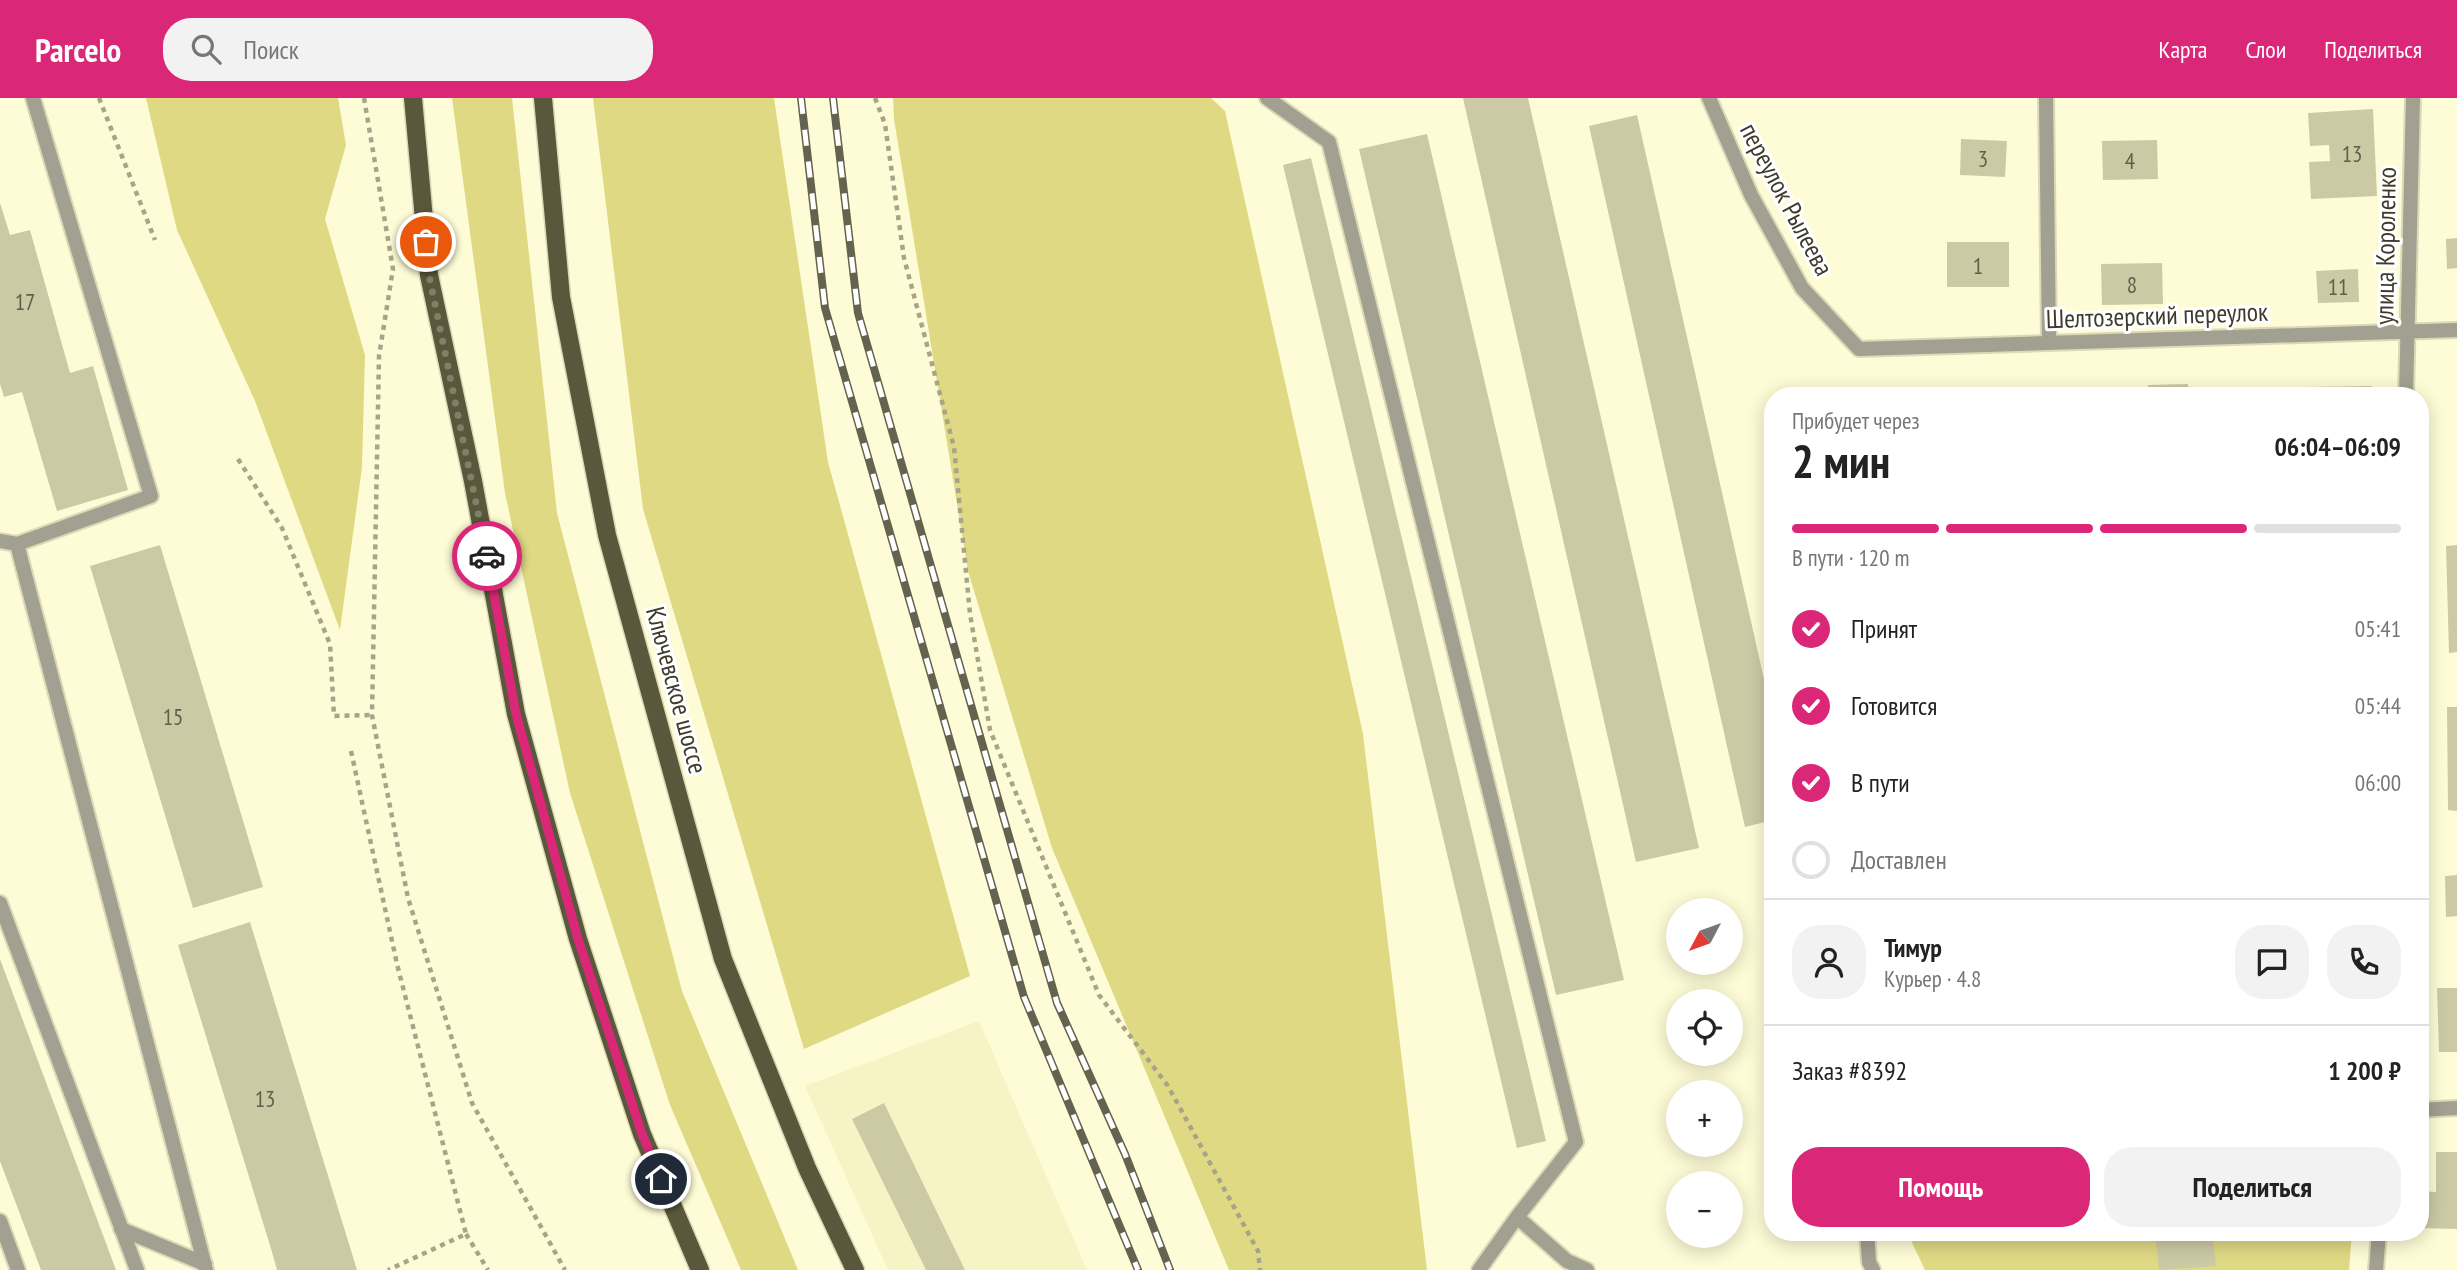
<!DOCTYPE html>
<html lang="ru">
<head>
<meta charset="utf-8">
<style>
  :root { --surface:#fff; --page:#f2f2f2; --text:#222; --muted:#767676; --line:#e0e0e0; --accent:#db2777 }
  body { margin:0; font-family:"PT Sans Narrow",sans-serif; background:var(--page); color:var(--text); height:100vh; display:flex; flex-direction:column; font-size:26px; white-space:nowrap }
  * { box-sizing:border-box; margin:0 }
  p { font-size:23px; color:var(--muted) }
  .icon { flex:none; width:38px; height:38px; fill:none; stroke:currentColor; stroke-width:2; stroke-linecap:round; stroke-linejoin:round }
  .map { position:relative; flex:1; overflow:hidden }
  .panel { position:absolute; left:1764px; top:289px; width:665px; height:854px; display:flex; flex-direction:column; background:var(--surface); border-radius:28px; box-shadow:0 4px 18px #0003 }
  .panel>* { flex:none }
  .needle { width:46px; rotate:229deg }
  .fabs { position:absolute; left:1666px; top:800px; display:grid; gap:14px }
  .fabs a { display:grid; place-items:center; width:77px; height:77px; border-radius:50%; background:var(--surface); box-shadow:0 4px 18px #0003; font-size:35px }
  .pin { position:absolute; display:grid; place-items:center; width:60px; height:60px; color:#fff; margin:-30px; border:4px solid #fff; border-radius:50%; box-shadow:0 2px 7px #0007 }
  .courier { position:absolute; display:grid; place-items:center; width:70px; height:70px; margin:-35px; border:5px solid #db2777; border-radius:50%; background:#fff; color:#222; box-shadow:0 2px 9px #0007 }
  .head em { font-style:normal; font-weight:700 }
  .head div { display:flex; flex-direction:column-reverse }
  .head { display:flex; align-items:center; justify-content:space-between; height:119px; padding:0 28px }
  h1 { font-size:46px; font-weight:700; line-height:52px }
  .bar { display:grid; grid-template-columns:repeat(4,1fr); gap:10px 7px; align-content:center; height:84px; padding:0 28px }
  .bar i { height:9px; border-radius:5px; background:var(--line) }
  .bar .current { background:var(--accent) }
  .bar p { grid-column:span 4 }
  .line { display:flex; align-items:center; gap:18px; padding:0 28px; border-top:2px solid var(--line) }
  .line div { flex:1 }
  .round { display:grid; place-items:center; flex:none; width:74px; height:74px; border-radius:28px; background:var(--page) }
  ol { padding:0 28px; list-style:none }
  li { display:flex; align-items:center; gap:21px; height:77px }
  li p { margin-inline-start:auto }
  li .icon { padding:7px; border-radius:50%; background:var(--accent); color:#fff; stroke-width:4 }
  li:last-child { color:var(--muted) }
  li i { width:38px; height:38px; border:4px solid var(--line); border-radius:50% }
  .action { display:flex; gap:14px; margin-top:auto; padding:14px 28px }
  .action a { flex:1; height:80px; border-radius:28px; background:var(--accent); color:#fff; font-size:28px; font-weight:700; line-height:80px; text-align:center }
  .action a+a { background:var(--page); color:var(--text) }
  header { display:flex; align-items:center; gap:42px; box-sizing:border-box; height:98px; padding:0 35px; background:var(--accent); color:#fff }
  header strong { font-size:33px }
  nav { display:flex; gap:38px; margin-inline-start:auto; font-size:24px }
  .search { width:490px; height:63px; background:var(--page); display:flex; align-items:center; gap:18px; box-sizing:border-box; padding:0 24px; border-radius:28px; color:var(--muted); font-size:26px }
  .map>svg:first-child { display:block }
  .built { fill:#f6f3c5 }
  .green { fill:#dfd984 }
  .building { fill:#cccaa5 }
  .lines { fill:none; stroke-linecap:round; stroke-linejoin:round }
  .service-casing { stroke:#dbd9b7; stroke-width:18 }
  .minor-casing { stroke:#dbd9b7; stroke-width:18 }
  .primary-casing { stroke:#dbd9b7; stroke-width:21 }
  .path { stroke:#a6a589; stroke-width:4.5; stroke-dasharray:5 5; stroke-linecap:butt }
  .service { stroke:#a1a091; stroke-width:14 }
  .minor { stroke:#a1a091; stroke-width:14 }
  .primary { stroke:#5a583c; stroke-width:18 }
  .rail-casing { stroke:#64634f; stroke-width:8 }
  .rail { stroke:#fff; stroke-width:5; stroke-dasharray:16; stroke-linecap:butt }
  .done { stroke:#807f68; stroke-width:7; stroke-dasharray:0 12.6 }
  .route { stroke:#db2777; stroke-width:9 }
  .labels { text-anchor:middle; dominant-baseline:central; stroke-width:6; stroke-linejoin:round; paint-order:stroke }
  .number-label { font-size:23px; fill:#605f4a }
  .street-label { font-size:26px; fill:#3c3b2c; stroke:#fff }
</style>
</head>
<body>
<header>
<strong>Parcelo</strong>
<div class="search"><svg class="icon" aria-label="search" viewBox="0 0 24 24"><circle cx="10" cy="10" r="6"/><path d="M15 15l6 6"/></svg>Поиск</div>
<nav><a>Карта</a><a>Слои</a><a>Поделиться</a></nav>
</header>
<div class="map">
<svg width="2457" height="1172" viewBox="0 0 2457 1172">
  <rect width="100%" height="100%" fill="#fefcd6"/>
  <path class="built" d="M979,923L1087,1172H888L805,988Z"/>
  <path class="green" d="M146,0H338L346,47L325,121L365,257L362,369L340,532L255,303L177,132Z
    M452,0H512L557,415L682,893L798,1172H741L670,1007L570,695L505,395Z
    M593,0H774L828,364L970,878L804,951L643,411Z
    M893,0H1211L1225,13L1363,636L1427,1172H1229L1052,750L968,473L894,21Z
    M1907,1134H2352L2349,1172H1925Z"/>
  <path class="building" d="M1463,0H1528L1699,750L1636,764Z
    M2373,11L2377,98L2311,101L2309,64L2330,63L2329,47L2310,48L2308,15Z
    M1637,17L1773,621V722L1745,729L1589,28Z
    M1427,36L1624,882L1556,897L1359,51Z
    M1961,41L2007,43L2005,79L1960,77Z
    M2157,42L2158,81L2103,82L2102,43Z
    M1311,60L1546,1043L1517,1050L1283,67Z
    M0,105L10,137L30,132L70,275L93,268L128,392L57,413L22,294L4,299L0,286Z
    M2457,140V170L2447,171L2446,141Z
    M1947,144H2009V189H1947Z
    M2162,165L2163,206L2102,207L2101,166Z
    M2358,171L2359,204L2318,205L2316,173Z
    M2188,286L2189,298H2149L2148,287Z
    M2372,288V298H2306V289Z
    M2092,293V298H2045L2044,294Z
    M160,447L263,789L193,810L90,468Z
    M2457,447V554L2449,555L2446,448Z
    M2447,609H2457V713L2448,712Z
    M2457,777V818L2446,819L2445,778Z
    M250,824L357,1172H277L272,1154L178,847Z
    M0,861L116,1172H41L0,1063Z
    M2437,890H2457V954H2439Z
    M884,1005L965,1172H926L852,1021Z
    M2436,1054H2457V1131L2420,1130V1093L2436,1094Z
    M2155,1134H2212L2216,1168L2159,1172Z"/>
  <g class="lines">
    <g class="service-casing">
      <path id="service" d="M1267,0L1329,44L1576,1044L1517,1119L1567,1163L1587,1172
        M0,443L17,446L151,398L33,0
        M17,446L206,1172
        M0,805L137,1172
        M0,1123L18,1172
        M121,1131L205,1166
        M1867,1134L1869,1164L1873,1172
        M1479,1172L1517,1119"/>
    </g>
    <g class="minor-casing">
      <path id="minor" d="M1709,0L1751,97L1802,190L1859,251L2457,232
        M2046,0L2049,244
        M2406,298L2413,0
        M2420,1012L2457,1010
        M2376,1172L2379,1134"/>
    </g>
    <g class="primary-casing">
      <path id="primary" d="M413,0L429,177L473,383L516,616L578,841L642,1036L700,1172
        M543,0L561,199L607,437L723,861L807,1070L855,1172"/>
    </g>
    <path class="path" d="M99,0L155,142
      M364,0L393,171L379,258L372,617L408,800L472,1005L565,1172
      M875,0L885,26L904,160L954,349L970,516L990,632L1099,897L1168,988L1258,1153L1260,1172
      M238,361L282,430L330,546L334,618L372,617
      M351,653L397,866L466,1136L388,1172
      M466,1136L488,1172"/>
    <use href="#service" class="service"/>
    <use href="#minor" class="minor"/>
    <use href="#primary" class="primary"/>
    <g class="rail-casing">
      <path id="rail" d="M801,0L825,210L1024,899L1138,1172
        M833,0L858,215L1057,905L1125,1056L1170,1172"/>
    </g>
    <use href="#rail" class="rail"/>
  </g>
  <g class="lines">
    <path class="done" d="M426,144L429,177L487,458"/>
    <path class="route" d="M487,458L516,616L578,841L642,1036L661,1081"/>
  </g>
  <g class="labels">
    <g class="number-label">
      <text x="2352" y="55">13</text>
      <text x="1983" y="60">3</text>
      <text x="2130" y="62">4</text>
      <text x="1978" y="167">1</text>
      <text x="2132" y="186">8</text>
      <text x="2338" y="188">11</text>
      <text x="25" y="203">17</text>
      <text x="173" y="618">15</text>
      <text x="265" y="1000">13</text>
    </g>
    <g class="street-label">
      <text transform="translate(1787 101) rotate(62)">переулок Рылеева</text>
      <text transform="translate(2385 148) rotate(-89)">улица Короленко</text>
      <text transform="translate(2157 217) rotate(-2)">Шелтозерский переулок</text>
      <text transform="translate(677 592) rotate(75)">Ключевское шоссе</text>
    </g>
  </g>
</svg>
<div class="fabs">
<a><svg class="needle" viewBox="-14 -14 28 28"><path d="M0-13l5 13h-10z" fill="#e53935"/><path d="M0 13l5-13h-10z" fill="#767676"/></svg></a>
<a><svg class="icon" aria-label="locate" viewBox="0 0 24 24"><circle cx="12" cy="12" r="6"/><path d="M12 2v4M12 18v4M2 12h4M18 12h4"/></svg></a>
<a>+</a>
<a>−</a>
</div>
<div class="pin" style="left:426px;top:144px;background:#ea580c"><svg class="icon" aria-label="bag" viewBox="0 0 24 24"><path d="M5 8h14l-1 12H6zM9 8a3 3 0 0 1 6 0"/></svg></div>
<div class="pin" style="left:661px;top:1081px;background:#1f2937"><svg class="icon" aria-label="home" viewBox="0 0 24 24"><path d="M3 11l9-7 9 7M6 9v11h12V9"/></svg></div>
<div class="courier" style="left:487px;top:458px"><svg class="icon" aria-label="car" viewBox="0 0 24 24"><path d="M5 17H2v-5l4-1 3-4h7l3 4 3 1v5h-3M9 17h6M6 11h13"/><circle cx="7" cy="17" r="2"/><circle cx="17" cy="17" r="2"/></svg></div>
<section class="panel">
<div class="head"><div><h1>2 мин</h1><p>Прибудет через</p></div><em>06:04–06:09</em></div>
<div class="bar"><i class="current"></i><i class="current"></i><i class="current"></i><i></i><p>В пути · 120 m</p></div>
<ol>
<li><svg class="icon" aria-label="check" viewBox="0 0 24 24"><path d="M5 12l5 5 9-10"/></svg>Принят<p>05:41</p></li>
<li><svg class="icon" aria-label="check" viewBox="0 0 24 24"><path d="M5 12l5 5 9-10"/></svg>Готовится<p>05:44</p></li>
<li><svg class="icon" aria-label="check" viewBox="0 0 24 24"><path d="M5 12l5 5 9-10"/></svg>В пути<p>06:00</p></li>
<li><i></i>Доставлен</li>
</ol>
<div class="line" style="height:126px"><a class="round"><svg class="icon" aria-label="person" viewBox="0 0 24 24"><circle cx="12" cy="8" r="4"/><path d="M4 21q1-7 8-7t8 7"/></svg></a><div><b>Тимур</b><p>Курьер · 4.8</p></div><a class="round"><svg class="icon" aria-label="chat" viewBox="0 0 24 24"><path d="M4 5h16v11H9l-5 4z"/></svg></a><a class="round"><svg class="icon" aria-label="phone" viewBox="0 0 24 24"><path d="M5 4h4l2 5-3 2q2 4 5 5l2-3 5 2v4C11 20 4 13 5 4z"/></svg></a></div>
<div class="line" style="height:91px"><div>Заказ #8392</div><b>1 200 ₽</b></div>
<div class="action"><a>Помощь</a><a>Поделиться</a></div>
</section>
</div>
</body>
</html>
